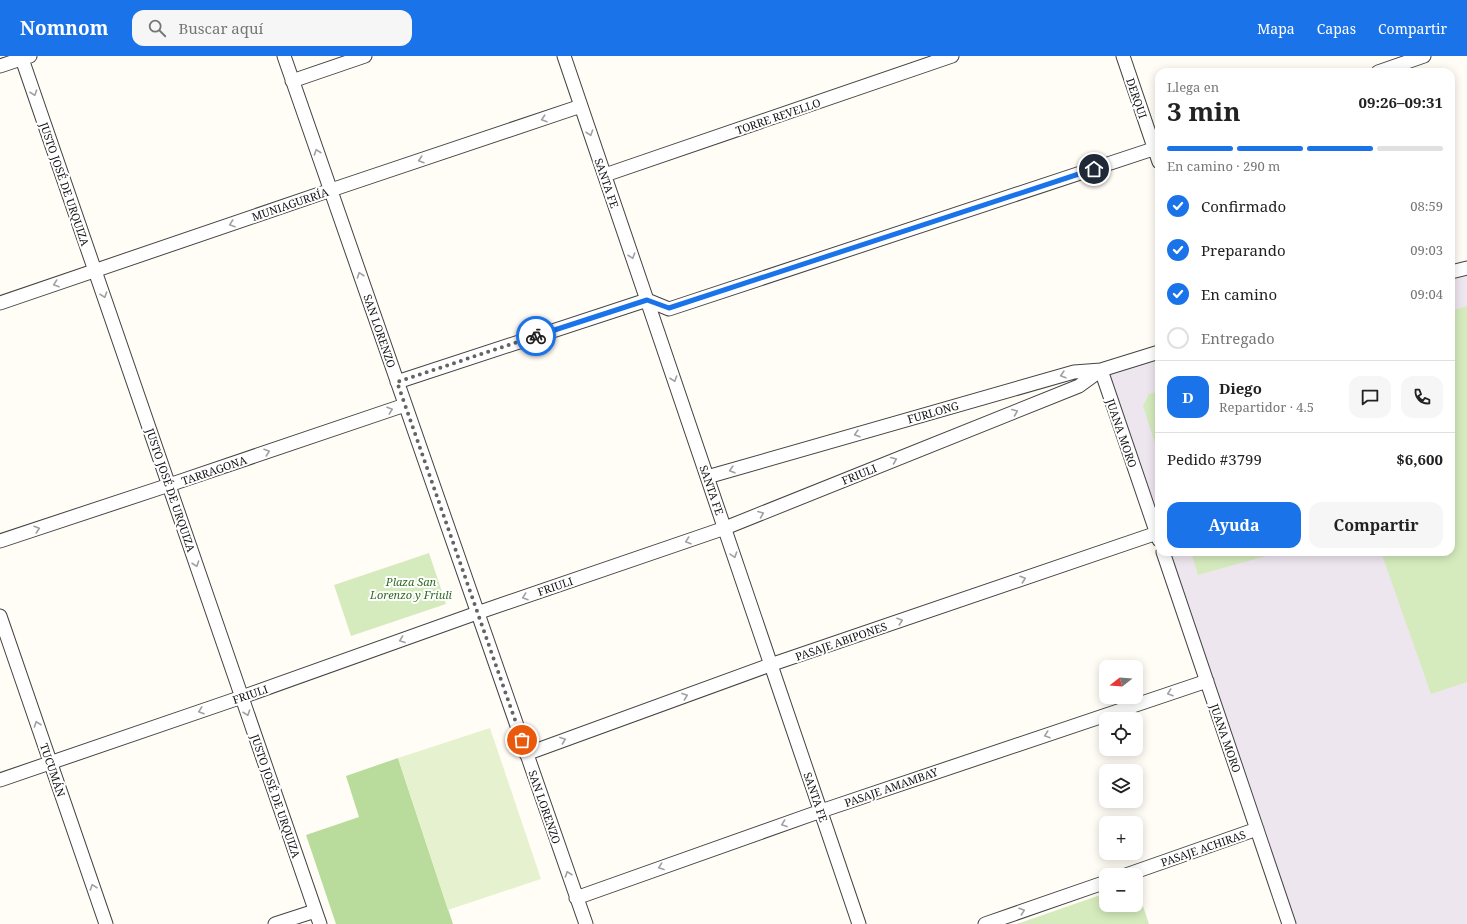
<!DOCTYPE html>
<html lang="es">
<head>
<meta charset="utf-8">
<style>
  :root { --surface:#fff; --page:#f6f6f6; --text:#222; --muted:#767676; --line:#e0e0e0; --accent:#1a73e8 }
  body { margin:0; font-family:"Noto Serif",serif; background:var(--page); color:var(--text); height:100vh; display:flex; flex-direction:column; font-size:15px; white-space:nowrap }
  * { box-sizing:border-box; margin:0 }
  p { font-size:13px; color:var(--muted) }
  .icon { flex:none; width:22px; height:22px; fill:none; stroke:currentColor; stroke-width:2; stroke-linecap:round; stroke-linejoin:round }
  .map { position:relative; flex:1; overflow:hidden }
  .details { position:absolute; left:1155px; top:12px; width:300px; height:488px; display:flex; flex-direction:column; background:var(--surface); border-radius:12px; box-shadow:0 2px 10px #0003 }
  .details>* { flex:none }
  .needle { width:26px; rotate:253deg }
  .controls { position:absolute; left:1099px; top:604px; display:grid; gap:8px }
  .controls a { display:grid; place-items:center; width:44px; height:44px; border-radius:8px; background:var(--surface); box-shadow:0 2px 10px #0003; font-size:20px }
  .pin { position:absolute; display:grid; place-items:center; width:34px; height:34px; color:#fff; margin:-17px; border:2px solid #fff; border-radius:50%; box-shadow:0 1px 4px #0007 }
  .courier { position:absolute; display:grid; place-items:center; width:40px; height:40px; margin:-20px; border:3px solid #1a73e8; border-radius:50%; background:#fff; color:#222; box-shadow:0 1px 5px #0007 }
  .head em { font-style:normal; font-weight:700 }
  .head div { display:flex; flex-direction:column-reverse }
  .head { display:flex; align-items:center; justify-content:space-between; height:68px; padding:0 12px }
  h1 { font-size:26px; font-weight:700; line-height:30px }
  .bar { display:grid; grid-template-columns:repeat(4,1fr); gap:6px 4px; align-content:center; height:48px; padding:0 12px }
  .bar i { height:5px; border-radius:3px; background:var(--line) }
  .bar .current { background:var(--accent) }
  .bar p { grid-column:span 4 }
  .line { display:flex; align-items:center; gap:10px; padding:0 12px; border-top:1px solid var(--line) }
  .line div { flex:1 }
  .round { display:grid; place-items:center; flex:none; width:42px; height:42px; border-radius:12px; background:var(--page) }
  ol { padding:0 12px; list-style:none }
  li { display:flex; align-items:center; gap:12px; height:44px }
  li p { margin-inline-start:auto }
  li .icon { padding:4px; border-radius:50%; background:var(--accent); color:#fff; stroke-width:4 }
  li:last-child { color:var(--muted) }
  li i { width:22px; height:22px; border:2px solid var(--line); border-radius:50% }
  .action { display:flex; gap:8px; margin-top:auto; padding:8px 12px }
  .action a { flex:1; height:46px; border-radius:12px; background:var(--accent); color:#fff; font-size:16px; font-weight:700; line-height:46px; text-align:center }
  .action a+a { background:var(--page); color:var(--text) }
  header { display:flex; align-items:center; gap:24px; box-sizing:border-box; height:56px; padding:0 20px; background:var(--accent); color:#fff }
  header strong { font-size:19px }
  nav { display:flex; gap:22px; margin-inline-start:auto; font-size:14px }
  .search { width:280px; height:36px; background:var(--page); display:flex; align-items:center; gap:10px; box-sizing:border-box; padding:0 14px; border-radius:12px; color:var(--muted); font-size:15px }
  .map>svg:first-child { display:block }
  .industrial { fill:#eee6ef }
  .green { fill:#d5ebbd }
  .forest { fill:#b9dc9c }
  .pitch { fill:#e6f2cf }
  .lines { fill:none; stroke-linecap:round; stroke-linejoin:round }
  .minor-casing { stroke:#444; stroke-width:15 }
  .minor { stroke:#fff; stroke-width:13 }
  .oneway { stroke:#a0a0a0 }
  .done { stroke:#646461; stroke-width:4; stroke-dasharray:0 7.2 }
  .route { stroke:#1a73e8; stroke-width:5 }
  .labels { text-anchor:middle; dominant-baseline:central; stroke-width:4; stroke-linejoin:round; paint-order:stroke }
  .street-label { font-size:11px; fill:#111; stroke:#fff }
  .park-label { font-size:11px; font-style:italic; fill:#2f6b1f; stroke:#fff }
</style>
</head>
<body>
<header>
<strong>Nomnom</strong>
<div class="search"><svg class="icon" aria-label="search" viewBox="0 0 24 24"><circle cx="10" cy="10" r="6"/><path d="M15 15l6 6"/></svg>Buscar aquí</div>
<nav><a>Mapa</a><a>Capas</a><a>Compartir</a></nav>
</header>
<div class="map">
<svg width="1467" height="868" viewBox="0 0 1467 868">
  <rect width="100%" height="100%" fill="#fffdf5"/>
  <path class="industrial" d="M1467,212V868H1289L1163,496H1451V216Z
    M1159,296V484L1101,314Z"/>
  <path class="green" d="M1467,250V626L1431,638L1381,496H1451V255Z
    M1159,335V400L1143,350L1149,338Z
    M1191,496H1280L1198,519Z
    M429,497L446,548L351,580L334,529Z
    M1136,829L1149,868H1017L1106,837V849H1136Z"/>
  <path class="forest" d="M398,702L453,868H336L306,779L359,761L346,720Z"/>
  <path class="pitch" d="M490,672L541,823L448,854L398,702Z"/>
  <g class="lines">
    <g class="minor-casing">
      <path id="minor" d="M21,0L320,868
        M284,0L586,868
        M564,0L859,868
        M1123,0L1159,106
        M0,10L30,0
        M1378,16L1424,0
        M292,25L365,0
        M605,119L952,0
        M1451,216L1467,212
        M0,247L331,134L581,50
        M1101,314L1159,484
        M397,326L647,244L669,253L1159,91
        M707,421L1074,316L1101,314L1159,296
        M0,485L169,429L405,349
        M1163,496L1289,868
        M0,560L106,868
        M526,698L770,609L1157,477
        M0,724L242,641L477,557L725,472L1079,330L1101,314
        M1126,819L1257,773
        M576,842L821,755L1207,625
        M275,868L315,855
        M985,868L1106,826"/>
    </g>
    <use href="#minor" class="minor"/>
  </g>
  <defs><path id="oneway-chevron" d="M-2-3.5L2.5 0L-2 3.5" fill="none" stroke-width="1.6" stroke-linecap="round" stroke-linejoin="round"/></defs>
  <g class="oneway">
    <use href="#oneway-chevron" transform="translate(34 37) rotate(71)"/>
    <use href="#oneway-chevron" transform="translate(544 63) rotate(162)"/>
    <use href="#oneway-chevron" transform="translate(590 77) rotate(71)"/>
    <use href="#oneway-chevron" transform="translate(317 96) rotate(-109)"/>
    <use href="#oneway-chevron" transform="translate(421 104) rotate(162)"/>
    <use href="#oneway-chevron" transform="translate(232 168) rotate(161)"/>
    <use href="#oneway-chevron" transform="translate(632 200) rotate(71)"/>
    <use href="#oneway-chevron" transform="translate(360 219) rotate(-109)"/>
    <use href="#oneway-chevron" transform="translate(56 228) rotate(161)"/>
    <use href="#oneway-chevron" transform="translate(104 239) rotate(71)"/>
    <use href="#oneway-chevron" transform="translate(1063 319) rotate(164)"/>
    <use href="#oneway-chevron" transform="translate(674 323) rotate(71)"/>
    <use href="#oneway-chevron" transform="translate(390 354) rotate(-19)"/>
    <use href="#oneway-chevron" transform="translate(1015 356) rotate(-22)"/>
    <use href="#oneway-chevron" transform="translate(857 378) rotate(164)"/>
    <use href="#oneway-chevron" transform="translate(267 396) rotate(-19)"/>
    <use href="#oneway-chevron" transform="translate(894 404) rotate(-22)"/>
    <use href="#oneway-chevron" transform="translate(732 414) rotate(164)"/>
    <use href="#oneway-chevron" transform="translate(761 458) rotate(-22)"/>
    <use href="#oneway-chevron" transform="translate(37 473) rotate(-18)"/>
    <use href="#oneway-chevron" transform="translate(688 485) rotate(161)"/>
    <use href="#oneway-chevron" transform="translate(734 499) rotate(72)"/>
    <use href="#oneway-chevron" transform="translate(196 508) rotate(71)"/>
    <use href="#oneway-chevron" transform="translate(1023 523) rotate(-19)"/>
    <use href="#oneway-chevron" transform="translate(525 541) rotate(161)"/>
    <use href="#oneway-chevron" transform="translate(900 565) rotate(-19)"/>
    <use href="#oneway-chevron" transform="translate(402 584) rotate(160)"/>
    <use href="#oneway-chevron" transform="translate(1170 637) rotate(161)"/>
    <use href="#oneway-chevron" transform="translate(685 640) rotate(-20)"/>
    <use href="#oneway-chevron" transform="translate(201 655) rotate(161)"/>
    <use href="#oneway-chevron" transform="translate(247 657) rotate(71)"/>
    <use href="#oneway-chevron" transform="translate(37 668) rotate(-109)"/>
    <use href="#oneway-chevron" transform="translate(1047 679) rotate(161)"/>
    <use href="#oneway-chevron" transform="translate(563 684) rotate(-20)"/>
    <use href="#oneway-chevron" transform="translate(784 768) rotate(160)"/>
    <use href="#oneway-chevron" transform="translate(661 811) rotate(160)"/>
    <use href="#oneway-chevron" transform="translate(568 818) rotate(-109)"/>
    <use href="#oneway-chevron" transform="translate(93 831) rotate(-109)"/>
    <use href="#oneway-chevron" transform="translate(1022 855) rotate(-19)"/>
  </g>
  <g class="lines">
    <path class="done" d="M522,684L397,326L536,280"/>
    <path class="route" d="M536,280L647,244L669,252L1094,113"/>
  </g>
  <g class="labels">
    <g class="street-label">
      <text transform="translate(1137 42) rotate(71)">DERQUI</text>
      <text transform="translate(778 60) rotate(-19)">TORRE REVELLO</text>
      <text transform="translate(607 127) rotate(71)">SANTA FE</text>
      <text transform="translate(65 128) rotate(71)">JUSTO JOSÉ DE URQUIZA</text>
      <text transform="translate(290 148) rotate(-19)">MUNIAGURRÍA</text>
      <text transform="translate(380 275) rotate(71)">SAN LORENZO</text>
      <text transform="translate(933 356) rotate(-16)">FURLONG</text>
      <text transform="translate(1122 377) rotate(71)">JUANA MORO</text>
      <text transform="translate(214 414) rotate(-19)">TARRAGONA</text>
      <text transform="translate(859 418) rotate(-22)">FRIULI</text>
      <text transform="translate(171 434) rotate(71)">JUSTO JOSÉ DE URQUIZA</text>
      <text transform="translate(712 434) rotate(71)">SANTA FE</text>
      <text transform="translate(555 530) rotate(-19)">FRIULI</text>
      <text transform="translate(841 585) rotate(-19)">PASAJE ABIPONES</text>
      <text transform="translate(250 638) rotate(-19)">FRIULI</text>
      <text transform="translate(1226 682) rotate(71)">JUANA MORO</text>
      <text transform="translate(53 714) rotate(71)">TUCUMÁN</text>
      <text transform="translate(891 731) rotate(-19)">PASAJE AMAMBAY</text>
      <text transform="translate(276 740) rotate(71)">JUSTO JOSÉ DE URQUIZA</text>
      <text transform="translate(816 741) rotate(71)">SANTA FE</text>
      <text transform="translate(545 751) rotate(71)">SAN LORENZO</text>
      <text transform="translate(1203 792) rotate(-19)">PASAJE ACHIRAS</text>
    </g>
    <g class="park-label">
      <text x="411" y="525">Plaza San<tspan x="411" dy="13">Lorenzo y Friuli</tspan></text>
    </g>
  </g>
</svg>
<div class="controls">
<a><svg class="needle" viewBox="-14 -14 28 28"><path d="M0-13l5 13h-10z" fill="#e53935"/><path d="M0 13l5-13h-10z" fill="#767676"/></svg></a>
<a><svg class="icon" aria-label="locate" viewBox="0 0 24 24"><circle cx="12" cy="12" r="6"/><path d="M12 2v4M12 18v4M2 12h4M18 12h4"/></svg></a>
<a><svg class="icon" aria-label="layers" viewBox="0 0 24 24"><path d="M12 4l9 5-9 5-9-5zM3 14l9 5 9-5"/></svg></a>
<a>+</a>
<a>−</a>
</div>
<div class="pin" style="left:522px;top:684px;background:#ea580c"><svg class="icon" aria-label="bag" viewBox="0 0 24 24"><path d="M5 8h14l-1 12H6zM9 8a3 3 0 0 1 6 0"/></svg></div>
<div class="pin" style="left:1094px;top:113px;background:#1f2937"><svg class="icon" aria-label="home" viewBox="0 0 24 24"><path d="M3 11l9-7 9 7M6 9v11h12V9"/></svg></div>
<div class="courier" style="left:536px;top:280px"><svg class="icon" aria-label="bike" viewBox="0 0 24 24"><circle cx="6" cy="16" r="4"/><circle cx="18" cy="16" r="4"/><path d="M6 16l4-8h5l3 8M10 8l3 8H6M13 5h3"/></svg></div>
<section class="details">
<div class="head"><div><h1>3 min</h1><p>Llega en</p></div><em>09:26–09:31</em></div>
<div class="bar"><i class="current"></i><i class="current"></i><i class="current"></i><i></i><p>En camino · 290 m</p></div>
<ol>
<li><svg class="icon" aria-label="check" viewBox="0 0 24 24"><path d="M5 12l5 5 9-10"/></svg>Confirmado<p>08:59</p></li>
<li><svg class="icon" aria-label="check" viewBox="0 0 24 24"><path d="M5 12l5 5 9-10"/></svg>Preparando<p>09:03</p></li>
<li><svg class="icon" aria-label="check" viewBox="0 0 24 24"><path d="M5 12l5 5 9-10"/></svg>En camino<p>09:04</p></li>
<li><i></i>Entregado</li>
</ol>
<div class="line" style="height:72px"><b class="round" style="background:var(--accent);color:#fff">D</b><div><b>Diego</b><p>Repartidor · 4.5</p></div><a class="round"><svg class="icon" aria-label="chat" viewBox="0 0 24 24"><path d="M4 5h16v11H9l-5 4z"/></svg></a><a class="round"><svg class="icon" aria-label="phone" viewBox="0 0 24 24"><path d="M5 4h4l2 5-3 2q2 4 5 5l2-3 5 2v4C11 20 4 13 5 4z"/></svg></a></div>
<div class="line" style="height:52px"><div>Pedido #3799</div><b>$6,600</b></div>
<div class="action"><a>Ayuda</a><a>Compartir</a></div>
</section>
</div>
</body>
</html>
